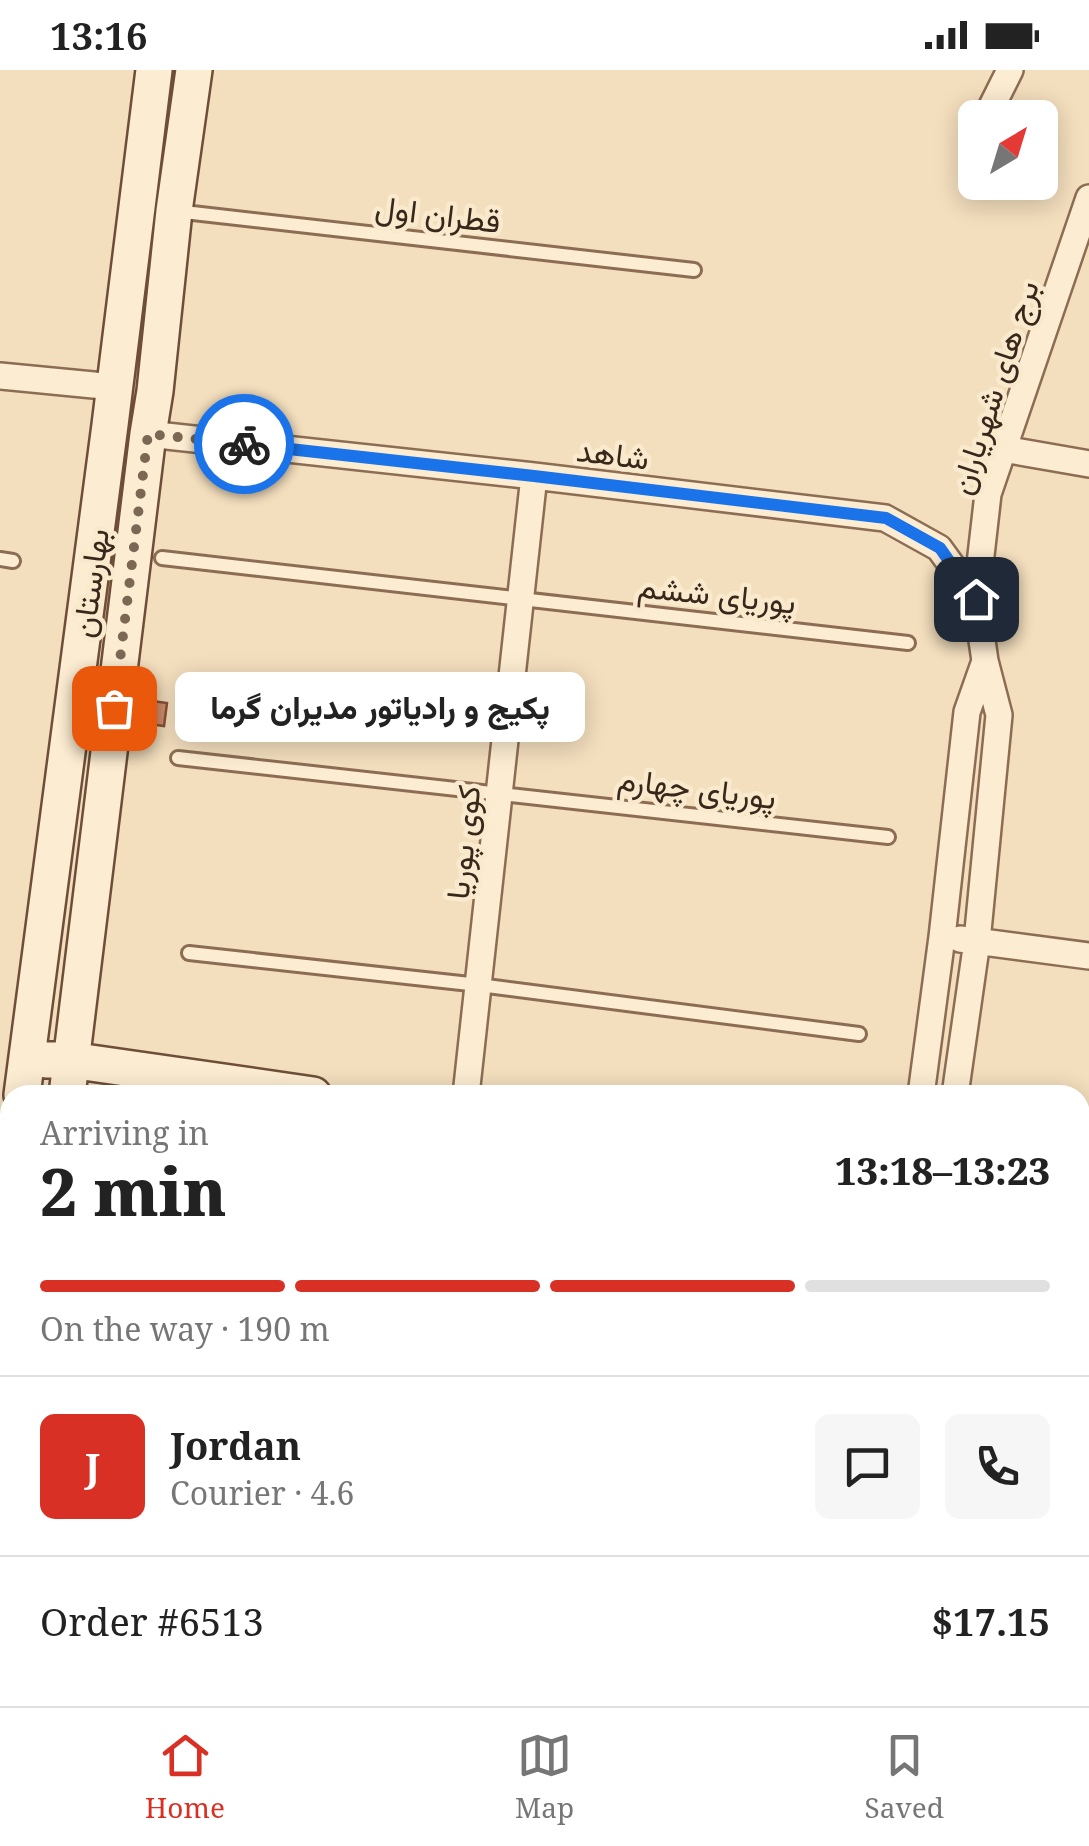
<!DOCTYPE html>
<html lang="en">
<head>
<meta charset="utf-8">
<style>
  :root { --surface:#fff; --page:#f6f6f6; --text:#222; --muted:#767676; --line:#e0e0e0; --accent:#d93025 }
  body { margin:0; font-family:"Noto Serif",Vazirmatn,serif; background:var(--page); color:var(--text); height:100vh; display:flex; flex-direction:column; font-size:38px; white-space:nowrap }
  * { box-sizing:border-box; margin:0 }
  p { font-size:32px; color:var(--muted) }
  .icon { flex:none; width:55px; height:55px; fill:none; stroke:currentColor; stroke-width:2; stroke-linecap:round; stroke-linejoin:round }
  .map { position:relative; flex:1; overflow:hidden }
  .sheet { position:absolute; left:0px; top:1015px; width:1090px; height:622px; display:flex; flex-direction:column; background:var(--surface); border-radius:30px 30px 0 0; box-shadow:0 5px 25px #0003 }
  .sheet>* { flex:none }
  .needle { width:65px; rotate:38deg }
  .fabs { position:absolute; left:958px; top:30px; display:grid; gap:20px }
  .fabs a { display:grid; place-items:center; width:100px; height:100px; border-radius:15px; background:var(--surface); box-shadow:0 5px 25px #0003; font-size:50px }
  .pin { position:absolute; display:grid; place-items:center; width:85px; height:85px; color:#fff; margin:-42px; border-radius:20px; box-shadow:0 5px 15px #0006 }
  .courier { position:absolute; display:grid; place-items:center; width:100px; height:100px; margin:-50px; border:8px solid #1a73e8; border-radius:50%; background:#fff; color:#222; box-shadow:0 2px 12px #0007 }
  .bubble { position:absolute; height:70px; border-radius:15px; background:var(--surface); box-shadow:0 5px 25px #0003; font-size:32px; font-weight:800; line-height:70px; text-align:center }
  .headline em { font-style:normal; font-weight:800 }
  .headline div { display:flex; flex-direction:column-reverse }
  .headline { display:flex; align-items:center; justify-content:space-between; height:170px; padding:0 40px }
  h1 { font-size:65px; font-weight:800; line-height:75px }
  .bar { display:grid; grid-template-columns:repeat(4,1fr); gap:15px 10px; align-content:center; height:120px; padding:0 40px }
  .bar i { height:12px; border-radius:8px; background:var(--line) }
  .bar .on { background:var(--accent) }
  .bar p { grid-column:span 4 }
  .line { display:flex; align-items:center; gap:25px; padding:0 40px; border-top:2px solid var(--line) }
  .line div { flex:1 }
  .round { display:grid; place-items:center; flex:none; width:105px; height:105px; border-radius:15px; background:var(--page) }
  .status { display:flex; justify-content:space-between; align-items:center; height:70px; padding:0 50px; background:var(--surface); direction:ltr }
  .status svg { height:28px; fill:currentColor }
  .tabs { display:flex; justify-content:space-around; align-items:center; height:140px; border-top:2px solid var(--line); background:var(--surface); font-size:28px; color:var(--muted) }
  .tabs a { display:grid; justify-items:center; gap:5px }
  .tabs .on { color:var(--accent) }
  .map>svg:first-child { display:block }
  .building { fill:#d5916f; stroke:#8e5337; stroke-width:2.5 }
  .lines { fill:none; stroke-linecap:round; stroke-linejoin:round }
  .lane-casing { stroke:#8c6d54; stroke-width:18 }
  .street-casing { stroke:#8c6d54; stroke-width:30 }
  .secondary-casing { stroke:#6e4e38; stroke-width:40 }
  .lane { stroke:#fcecd1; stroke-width:12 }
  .street { stroke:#fcecd1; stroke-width:25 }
  .secondary { stroke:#fcecd1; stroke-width:35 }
  .done { stroke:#7b6754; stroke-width:10; stroke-dasharray:0 18 }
  .route { stroke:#1a73e8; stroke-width:12 }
  .labels { text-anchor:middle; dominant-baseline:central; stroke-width:9; stroke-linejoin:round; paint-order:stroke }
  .street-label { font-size:32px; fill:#3a271b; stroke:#f9e9cd }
</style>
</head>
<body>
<div class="status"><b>13:16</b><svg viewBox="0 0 49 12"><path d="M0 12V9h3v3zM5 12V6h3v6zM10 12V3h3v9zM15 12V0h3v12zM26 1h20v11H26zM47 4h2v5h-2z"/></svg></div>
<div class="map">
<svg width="1089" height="1636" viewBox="0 0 1089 1636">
  <rect width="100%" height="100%" fill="#f3debd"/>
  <path class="building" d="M145,630L167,633L164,656L142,653Z"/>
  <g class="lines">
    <g class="lane-casing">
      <path id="lane" d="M175,141L694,200
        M162,488L908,573
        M0,489L13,491
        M178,688L888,767
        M189,883L479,915L859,964
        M1080,1273L1089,1274
        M1080,1481L1089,1482
        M708,1636L710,1628"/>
    </g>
    <g class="street-casing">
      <path id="street" d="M986,48L1010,0
        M0,306L114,317
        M148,364L534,406L885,448L939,478L976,529L985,591L999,645L977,871L955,1025
        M1003,379L1089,394
        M976,529L988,424L1089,128
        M960,869L1089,886
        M466,1025L534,406
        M921,1025L942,867L967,642L985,591
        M392,1636L393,1628
        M832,1636L833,1628
        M870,1636L871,1628
        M1005,1636L1006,1628"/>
    </g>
    <g class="secondary-casing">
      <path id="secondary" d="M47,990H70L313,1025
        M22,1025L110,355L154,0
        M67,1025L148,364L155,321L174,141L194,0
        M1080,1128L1089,1129
        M1080,1157L1089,1159
        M0,1193L10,1116
        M0,1525L10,1451"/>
    </g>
    <use href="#lane" class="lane"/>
    <use href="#street" class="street"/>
    <use href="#secondary" class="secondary"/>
  </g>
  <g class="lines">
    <path class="done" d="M114,638L148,364L244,374"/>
    <path class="route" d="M244,374L534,406L886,448L940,478L976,529"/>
  </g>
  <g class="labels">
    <g class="street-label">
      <text transform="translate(438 143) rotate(7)">قطران اول</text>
      <text transform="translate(993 317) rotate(-72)">برج های شهریاران</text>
      <text transform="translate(613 383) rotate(7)">شاهد</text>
      <text transform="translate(89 513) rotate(-82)">بهارستان</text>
      <text transform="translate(717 523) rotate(6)">پوریای ششم</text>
      <text transform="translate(697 717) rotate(7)">پوریای چهارم</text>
      <text transform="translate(462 772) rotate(-84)">کوی پوریا</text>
    </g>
  </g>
</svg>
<div class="fabs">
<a><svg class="needle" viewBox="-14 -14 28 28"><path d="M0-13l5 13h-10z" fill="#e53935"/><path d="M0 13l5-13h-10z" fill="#767676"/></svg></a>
</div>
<div class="pin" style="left:114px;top:638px;background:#ea580c"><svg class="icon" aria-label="bag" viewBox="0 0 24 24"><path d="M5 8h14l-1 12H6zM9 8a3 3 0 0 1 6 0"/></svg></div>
<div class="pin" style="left:976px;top:529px;background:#1f2937"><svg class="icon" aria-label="home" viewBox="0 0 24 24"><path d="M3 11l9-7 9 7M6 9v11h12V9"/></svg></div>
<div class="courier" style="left:244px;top:374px"><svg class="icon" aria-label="bike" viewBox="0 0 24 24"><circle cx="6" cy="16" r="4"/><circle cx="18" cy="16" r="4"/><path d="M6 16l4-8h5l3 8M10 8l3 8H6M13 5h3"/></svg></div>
<div class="bubble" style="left:175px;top:602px;width:410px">پکیج و رادیاتور مدیران گرما</div>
<section class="sheet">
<div class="headline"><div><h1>2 min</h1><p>Arriving in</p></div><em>13:18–13:23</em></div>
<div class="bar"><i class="on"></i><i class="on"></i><i class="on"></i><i></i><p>On the way · 190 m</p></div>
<div class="line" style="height:180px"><b class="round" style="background:var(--accent);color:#fff">J</b><div><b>Jordan</b><p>Courier · 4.6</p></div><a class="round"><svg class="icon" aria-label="chat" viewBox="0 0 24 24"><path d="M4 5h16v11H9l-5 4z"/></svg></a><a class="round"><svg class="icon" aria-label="phone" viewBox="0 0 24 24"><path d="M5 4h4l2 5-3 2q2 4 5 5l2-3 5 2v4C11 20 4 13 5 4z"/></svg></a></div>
<div class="line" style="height:130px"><div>Order #6513</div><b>$17.15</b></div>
</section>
</div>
<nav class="tabs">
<a class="on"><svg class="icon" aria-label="home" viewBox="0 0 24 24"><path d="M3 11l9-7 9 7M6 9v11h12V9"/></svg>Home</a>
<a><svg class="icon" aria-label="map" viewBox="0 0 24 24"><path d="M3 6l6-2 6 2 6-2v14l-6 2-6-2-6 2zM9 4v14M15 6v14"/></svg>Map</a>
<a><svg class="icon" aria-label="saved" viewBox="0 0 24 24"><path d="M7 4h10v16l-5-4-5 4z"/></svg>Saved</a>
</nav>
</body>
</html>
